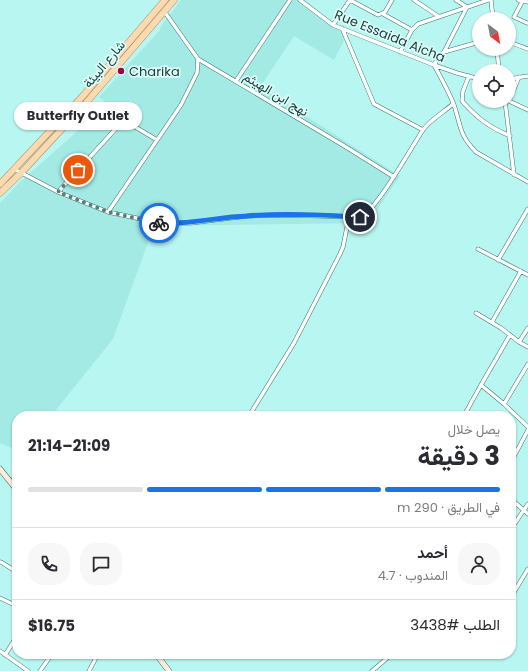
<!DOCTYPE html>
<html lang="ar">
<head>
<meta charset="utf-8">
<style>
  :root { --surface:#fff; --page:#f7f7f7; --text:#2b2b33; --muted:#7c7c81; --line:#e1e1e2; --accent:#1a73e8 }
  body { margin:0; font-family:Poppins,Vazirmatn,sans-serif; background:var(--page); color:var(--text); direction:rtl; height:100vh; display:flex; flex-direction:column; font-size:15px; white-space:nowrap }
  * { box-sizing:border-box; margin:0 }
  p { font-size:13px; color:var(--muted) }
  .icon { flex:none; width:22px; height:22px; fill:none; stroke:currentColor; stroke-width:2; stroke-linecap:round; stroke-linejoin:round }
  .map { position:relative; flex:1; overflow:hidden; direction:ltr }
  .details { position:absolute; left:12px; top:411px; width:504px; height:248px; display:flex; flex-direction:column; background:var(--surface); border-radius:16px; box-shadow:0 1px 3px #0004; direction:rtl }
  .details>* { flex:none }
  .needle { width:26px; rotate:148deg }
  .fabs { position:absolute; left:472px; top:12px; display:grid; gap:8px }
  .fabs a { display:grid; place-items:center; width:44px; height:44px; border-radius:50%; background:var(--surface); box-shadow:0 1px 3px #0004; font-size:20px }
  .pin { position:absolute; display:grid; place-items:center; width:34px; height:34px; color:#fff; margin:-17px; border:2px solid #fff; border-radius:50%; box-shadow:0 1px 4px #0007 }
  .courier { position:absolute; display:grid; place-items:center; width:40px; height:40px; margin:-20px; border:3px solid #1a73e8; border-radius:50%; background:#fff; color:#222; box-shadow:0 1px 5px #0007 }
  .bubble { position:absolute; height:28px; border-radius:14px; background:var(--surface); box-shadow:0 1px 3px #0004; font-size:13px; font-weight:700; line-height:28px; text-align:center; direction:rtl }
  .overview em { font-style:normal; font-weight:700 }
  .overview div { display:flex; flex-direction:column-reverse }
  .overview { display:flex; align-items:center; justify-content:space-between; height:68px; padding:0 16px }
  h1 { font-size:26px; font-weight:700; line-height:30px }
  .bar { display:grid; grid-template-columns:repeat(4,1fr); gap:6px 4px; align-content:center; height:48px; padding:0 16px }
  .bar i { height:5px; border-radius:3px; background:var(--line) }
  .bar .selected { background:var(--accent) }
  .bar p { grid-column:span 4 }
  .line { display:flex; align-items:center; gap:10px; padding:0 16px; border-top:1px solid var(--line) }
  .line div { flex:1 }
  .round { display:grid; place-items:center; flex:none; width:42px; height:42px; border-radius:16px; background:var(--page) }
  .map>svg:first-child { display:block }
  .built { fill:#a3eae4 }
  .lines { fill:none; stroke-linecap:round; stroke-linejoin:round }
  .street-casing { stroke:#3a7571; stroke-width:4.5 }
  .secondary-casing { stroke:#3a7571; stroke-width:6 }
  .primary-casing { stroke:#ae9266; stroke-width:7 }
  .street { stroke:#fff; stroke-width:3.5 }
  .secondary { stroke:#fdecd8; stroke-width:5 }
  .primary { stroke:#fbd9b1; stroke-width:6 }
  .done { stroke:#587e7b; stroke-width:4; stroke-dasharray:0 7.2 }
  .route { stroke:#1a73e8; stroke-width:5 }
  .poi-dot { fill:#a00240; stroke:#dafefa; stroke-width:1.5 }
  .labels { text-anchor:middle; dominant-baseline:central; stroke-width:3.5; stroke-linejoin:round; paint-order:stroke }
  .street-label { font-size:13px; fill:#243d3b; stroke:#dafefa }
  .poi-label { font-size:13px; fill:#243d3b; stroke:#dafefa; text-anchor:start }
</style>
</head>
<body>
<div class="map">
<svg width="528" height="671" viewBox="0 0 528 671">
  <rect width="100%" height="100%" fill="#b8f6f1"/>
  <path class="built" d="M181,0H300L347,35L334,60L294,36L260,87L400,176L368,223L154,226L113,339L51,416H17V450L0,443V203L20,182L108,104L99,97L160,30L161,26Z"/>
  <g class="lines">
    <g class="street-casing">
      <path id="street" d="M300,0L333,25L434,65L457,73L479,79
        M350,0L378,15L385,12L392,0
        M414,0L438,16
        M456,0L467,7L444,52L440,55L434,65C441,78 449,92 454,105C461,126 459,135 476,152L528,182
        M491,0L493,19
        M518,0L528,2
        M522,2L514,17L527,23
        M164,11L198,59L346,147L394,177
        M383,14L412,30
        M333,25L350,0
        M342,28L374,104L423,130
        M509,42L528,49
        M497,49L499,71
        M400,52L412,30L418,24L488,0
        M444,52L479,42
        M469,76L463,91L462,101C477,118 489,127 510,136
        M509,79L528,76
        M236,81L290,0
        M505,101L514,175
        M509,101L519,77
        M509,101L528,110
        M14,169L58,192L108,212L160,223H191L247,216L279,215L360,217C375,213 412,146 423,130C430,120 444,112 453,104
        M58,192L121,123L127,122L157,140
        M108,212L181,105L197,73L198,59
        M478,249L528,275
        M498,260L528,209
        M476,313L501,328L519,342
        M492,322L521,271
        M528,328L519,342L528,347
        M510,335L481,385L504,404L528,427
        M504,404L528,364
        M249,416L294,343L340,254L343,247L349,217
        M467,416L466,412L481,385
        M511,462L528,430
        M511,499L528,514
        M511,529L528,504
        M1,562L17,572
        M511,597L528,569
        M0,598L17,606
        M0,651L28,671
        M5,655L17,636
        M40,671L52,654
        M89,671L98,654
        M372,671L392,654"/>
    </g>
    <g class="secondary-casing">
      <path id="secondary" d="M0,469L17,490
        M156,654L169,671"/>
    </g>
    <g class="primary-casing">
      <path id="primary" d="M0,184L82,97L165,0
        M0,193L21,173L86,103L174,0"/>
    </g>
    <use href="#street" class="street"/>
    <use href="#secondary" class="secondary"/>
    <use href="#primary" class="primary"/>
  </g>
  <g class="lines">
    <path class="done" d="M78,170L58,192L108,212L159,223"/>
    <path class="route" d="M159,223C190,225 217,217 247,216C284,213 323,215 360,217"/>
  </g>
  <circle class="poi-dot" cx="121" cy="71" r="4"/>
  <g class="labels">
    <g class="street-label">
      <text transform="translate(390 36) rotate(22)">Rue Essaida Aicha</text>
      <text transform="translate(104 64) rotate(-50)">شارع البيئة</text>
      <text transform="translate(276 94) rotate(31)">نهج ابن الهيثم</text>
    </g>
    <g class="poi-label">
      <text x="129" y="71">Charika</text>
    </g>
  </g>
</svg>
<div class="fabs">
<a><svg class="needle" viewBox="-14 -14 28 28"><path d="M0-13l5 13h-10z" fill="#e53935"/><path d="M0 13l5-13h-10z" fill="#7c7c81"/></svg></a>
<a><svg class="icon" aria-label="locate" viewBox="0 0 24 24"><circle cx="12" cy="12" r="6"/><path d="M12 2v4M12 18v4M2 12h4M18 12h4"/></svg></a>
</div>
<div class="pin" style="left:78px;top:170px;background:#ea580c"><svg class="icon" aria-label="bag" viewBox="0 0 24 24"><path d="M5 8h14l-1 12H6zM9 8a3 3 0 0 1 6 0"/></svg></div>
<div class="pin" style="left:360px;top:217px;background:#1f2937"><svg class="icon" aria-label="home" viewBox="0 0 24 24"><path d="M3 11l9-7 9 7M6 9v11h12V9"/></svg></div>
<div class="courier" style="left:159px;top:223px"><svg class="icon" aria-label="bike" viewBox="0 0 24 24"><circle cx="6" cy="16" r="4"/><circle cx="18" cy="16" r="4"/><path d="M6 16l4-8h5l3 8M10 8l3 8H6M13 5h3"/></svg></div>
<div class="bubble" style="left:14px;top:102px;width:128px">Butterfly Outlet</div>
<section class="details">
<div class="overview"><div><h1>3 دقيقة</h1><p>يصل خلال</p></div><em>21:09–21:14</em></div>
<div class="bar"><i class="selected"></i><i class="selected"></i><i class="selected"></i><i></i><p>في الطريق · 290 m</p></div>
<div class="line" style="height:72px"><a class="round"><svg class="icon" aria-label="person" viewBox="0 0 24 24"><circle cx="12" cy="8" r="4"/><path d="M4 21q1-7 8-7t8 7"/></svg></a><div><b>أحمد</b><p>المندوب · 4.7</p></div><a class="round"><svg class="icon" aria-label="chat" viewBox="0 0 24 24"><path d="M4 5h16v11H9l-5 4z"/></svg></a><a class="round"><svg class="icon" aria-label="phone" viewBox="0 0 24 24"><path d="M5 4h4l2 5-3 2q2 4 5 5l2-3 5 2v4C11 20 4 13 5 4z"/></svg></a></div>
<div class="line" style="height:52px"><div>الطلب #3438</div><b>$16.75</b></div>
</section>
</div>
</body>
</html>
